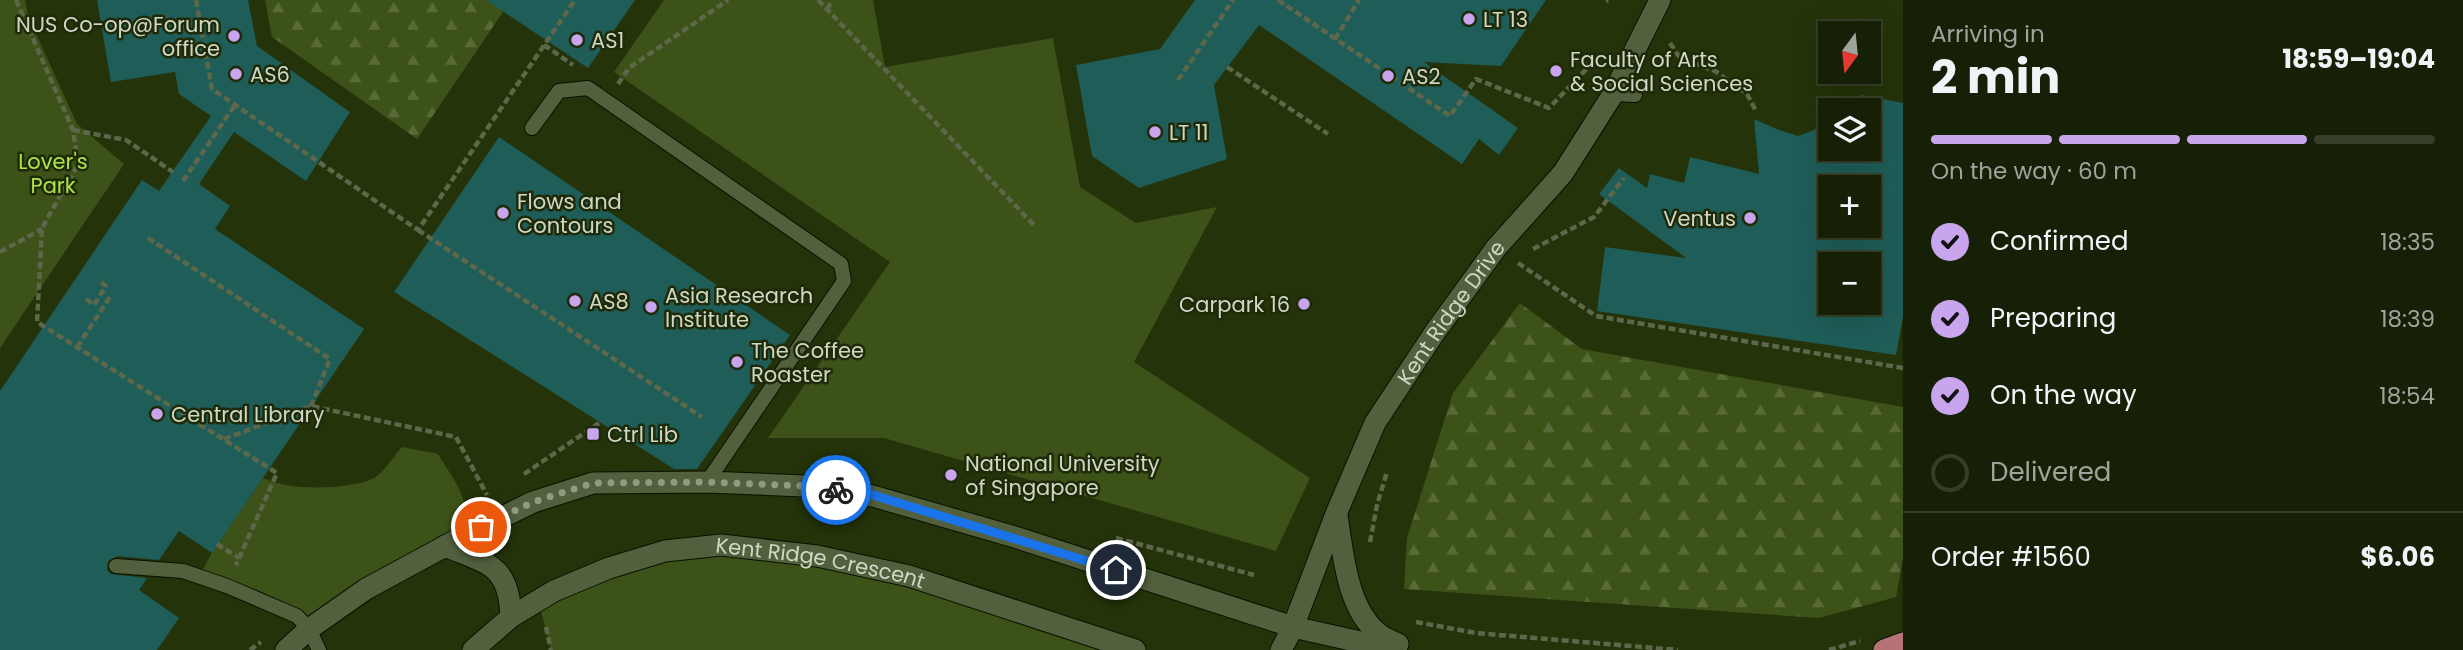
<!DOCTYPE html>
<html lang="en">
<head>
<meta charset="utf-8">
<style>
  :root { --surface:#162006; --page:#1f2810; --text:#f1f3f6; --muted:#9ea39b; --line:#353e28; --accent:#c9a5ee }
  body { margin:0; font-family:Poppins,sans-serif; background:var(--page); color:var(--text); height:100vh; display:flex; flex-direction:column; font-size:26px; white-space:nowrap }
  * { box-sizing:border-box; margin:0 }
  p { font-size:23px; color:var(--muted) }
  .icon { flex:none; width:38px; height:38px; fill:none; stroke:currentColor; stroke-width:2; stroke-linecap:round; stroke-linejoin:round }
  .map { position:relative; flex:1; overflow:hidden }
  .sheet { display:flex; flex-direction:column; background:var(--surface); width:560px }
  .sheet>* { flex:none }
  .needle { width:46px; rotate:195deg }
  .fabs { position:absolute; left:1818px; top:21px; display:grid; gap:14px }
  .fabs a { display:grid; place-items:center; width:63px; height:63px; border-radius:0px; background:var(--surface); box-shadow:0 7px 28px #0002,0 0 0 2px var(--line); font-size:35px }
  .pin { position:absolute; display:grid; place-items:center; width:60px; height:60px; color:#fff; margin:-30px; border:4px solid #fff; border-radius:50%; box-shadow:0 2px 7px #0007 }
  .courier { position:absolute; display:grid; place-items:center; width:70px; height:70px; margin:-35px; border:5px solid #1a73e8; border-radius:50%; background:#fff; color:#222; box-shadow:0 2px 9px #0007 }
  .summary em { font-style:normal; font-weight:700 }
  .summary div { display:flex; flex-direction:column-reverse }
  .summary { display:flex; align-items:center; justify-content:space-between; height:119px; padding:0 28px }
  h1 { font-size:46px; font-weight:700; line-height:52px }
  .bar { display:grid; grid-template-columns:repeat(4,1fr); gap:10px 7px; align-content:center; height:84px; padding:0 28px }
  .bar i { height:9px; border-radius:5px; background:var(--line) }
  .bar .active { background:var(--accent) }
  .bar p { grid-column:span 4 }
  .line { display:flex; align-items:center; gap:18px; padding:0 28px; border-top:2px solid var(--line) }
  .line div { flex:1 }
  ol { padding:0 28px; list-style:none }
  li { display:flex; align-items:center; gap:21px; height:77px }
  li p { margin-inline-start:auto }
  li .icon { padding:7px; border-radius:50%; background:var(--accent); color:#111; stroke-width:4 }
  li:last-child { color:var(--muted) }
  li i { width:38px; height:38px; border:4px solid var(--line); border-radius:50% }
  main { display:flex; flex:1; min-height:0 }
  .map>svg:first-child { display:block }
  .built { fill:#243309; fill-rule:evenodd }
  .green { fill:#3d5218 }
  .forest { fill:url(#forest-firs) }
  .building { fill:#1f5d58; fill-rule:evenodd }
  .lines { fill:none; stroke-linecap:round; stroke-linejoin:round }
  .lane-casing { stroke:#081200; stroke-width:16 }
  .street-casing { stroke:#081200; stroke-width:23 }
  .primary-casing { stroke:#081200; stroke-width:23 }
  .path { stroke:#5d684b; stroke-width:4.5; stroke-dasharray:7 3.5; stroke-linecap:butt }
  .lane { stroke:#52603d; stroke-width:14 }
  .street { stroke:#52603d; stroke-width:21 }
  .primary { stroke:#b57375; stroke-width:21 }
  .done { stroke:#919b82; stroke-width:7; stroke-dasharray:0 12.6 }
  .route { stroke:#1a73e8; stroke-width:9 }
  .poi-dot { fill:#c9a5ee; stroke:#1e2a08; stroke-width:2.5 }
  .labels { text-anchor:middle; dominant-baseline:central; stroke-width:5; stroke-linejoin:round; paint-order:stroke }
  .poi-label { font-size:21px; fill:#cfd8c4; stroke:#1e2a08; text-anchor:start }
  .park-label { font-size:21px; fill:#ade347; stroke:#1e2a08 }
  .street-label { font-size:21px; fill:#cfd8c4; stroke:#1e2a08 }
</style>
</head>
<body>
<main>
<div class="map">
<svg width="1903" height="650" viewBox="0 0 1903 650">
  <defs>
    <pattern id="forest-firs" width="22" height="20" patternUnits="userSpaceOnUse" patternTransform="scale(1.75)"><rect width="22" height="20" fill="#3d5218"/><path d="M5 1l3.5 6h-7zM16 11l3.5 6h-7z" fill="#586a38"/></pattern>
  </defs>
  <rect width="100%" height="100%" fill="#1e2a08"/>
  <path class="built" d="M0,0H1903L1902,650H0ZM1830,33H1869V72H1830ZM1830,110H1869V149H1830ZM1830,187H1869V226H1830ZM1830,264H1869V303H1830Z"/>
  <path class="green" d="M0,0H25L28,16L77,124L124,164L0,348Z
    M664,0H873L885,67L1053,38L1080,187L1136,223L1217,207L1134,362L1310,478L1276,551L884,438H768L890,262L614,72Z
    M402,447L438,454C456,484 473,500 462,537L309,629L200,575L212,552L263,478C289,491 345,490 372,479C383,474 394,456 402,447Z
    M665,551L817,556L1135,650H551L538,599Z"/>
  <path class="forest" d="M265,0H511L417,139L272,37Z
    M1520,303L1582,349L1903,407V558L1896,597L1819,618L1404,589L1407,538L1453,393Z"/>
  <path class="building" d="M97,0H248L257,46L350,112L306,181L234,132L199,184L230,206L215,229L364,329L212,553L179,531L159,560L117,556L108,561L107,570L111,574L147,578L139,590L179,618L157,650H0V391L142,180L159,191L211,116L179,94L175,72L111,82Z
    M486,0H635L588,68Z
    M1195,0H1546L1501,66L1424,62L1518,128L1499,155L1479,139L1462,164L1259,25L1214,85L1227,159L1139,188L1092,156L1076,65L1160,49Z
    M1862,95L1903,103V317L1896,355L1597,311L1605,247L1686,258L1599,194L1619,168L1647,188L1650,174L1684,183L1690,157L1759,174L1754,119L1779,130L1798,136L1814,130L1830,118V149H1869V110H1842ZM1830,187H1869V226H1830ZM1830,264H1869V303H1830Z
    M499,137L790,335L697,469H674L394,292Z"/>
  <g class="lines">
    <g class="lane-casing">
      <path id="lane" d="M1613,94L1635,95
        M532,128L559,91L588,88L841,264L844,281L707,482
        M116,566L183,571L227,586L297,616L309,629L319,650"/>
    </g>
    <g class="street-casing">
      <g id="street">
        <path d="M1337,516C1343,553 1347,609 1379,634C1384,638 1392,641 1398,644"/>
        <path d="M445,546C488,564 509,564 511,617"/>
        <path d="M286,650L309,629L366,589L462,537L533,502L593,483L707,482L804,486L873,496L1018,538L1293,627L1396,650"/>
        <path id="s1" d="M473,650L511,617L554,591L609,568L665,551L721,545L817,556L909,576L1135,650"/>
        <path id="s2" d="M1281,650L1293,627L1336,514L1375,423L1435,332L1496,248L1563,173L1613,94L1660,0"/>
      </g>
    </g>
    <g class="primary-casing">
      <path id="primary" d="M1884,650L1903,643"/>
    </g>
    <path class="path" d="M16,0L73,130L78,164L42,228L37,322L277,473L236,565
      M196,0L212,89L418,230L575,0
      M818,0L1034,225
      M1278,0L1450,116L1476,79L1549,108L1600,55
      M1606,1L1608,0
      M827,9L833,0
      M1335,39L1359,0
      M1670,43L1680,58L1715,71L1747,94L1756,111
      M544,45L573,65
      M1227,67L1328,134
      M1178,80L1233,0
      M618,84L629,68L728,0
      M73,130L126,140L173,172
      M183,181L235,105
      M418,230L702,417
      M148,238L330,359L311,406
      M1533,249L1594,217L1624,178
      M0,252L42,229
      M1518,263L1596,316L1903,368
      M86,299L94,305L106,286L98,280
      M77,347L110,297
      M224,439L311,406L456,437L487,495
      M524,474L599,423
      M1116,538L1254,575
      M1370,542L1377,505L1387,472
      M217,544L239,558
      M1416,622L1476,633L1678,650
      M546,627L551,650
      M250,650L261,642
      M1829,650L1860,641"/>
    <use href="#lane" class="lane"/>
    <use href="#street" class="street"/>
    <use href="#primary" class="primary"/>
  </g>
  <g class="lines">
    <path class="done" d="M481,527L533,502L593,483L707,482L804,486L836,490"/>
    <path class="route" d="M836,490L873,495L1116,570"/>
  </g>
  <g class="poi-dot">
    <circle cx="1469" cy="19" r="7"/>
    <circle cx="234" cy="36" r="7"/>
    <circle cx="577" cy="40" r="7"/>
    <circle cx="1556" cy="71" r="7"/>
    <circle cx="236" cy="74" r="7"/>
    <circle cx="1388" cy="76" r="7"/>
    <circle cx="1155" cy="132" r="7"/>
    <circle cx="503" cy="213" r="7"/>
    <circle cx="1750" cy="218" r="7"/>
    <circle cx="575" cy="301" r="7"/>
    <circle cx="1304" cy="304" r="7"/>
    <circle cx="651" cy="307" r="7"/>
    <circle cx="737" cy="362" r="7"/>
    <circle cx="157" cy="414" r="7"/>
    <rect x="586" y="427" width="14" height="14" rx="3.5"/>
    <circle cx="951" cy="475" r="7"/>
  </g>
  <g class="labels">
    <g class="poi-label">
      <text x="1483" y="19">LT 13</text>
      <text x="220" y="24" text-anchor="end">NUS Co-op@Forum<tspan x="220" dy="24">office</tspan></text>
      <text x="591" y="40">AS1</text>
      <text x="1570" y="59">Faculty of Arts<tspan x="1570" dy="24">&amp; Social Sciences</tspan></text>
      <text x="250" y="74">AS6</text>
      <text x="1402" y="76">AS2</text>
      <text x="1169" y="132">LT 11</text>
      <text x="517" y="201">Flows and<tspan x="517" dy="24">Contours</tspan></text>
      <text x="1736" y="218" text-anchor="end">Ventus</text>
      <text x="665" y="295">Asia Research<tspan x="665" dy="24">Institute</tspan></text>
      <text x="589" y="301">AS8</text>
      <text x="1290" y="304" text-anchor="end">Carpark 16</text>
      <text x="751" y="350">The Coffee<tspan x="751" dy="24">Roaster</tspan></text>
      <text x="171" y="414">Central Library</text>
      <text x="607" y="434">Ctrl Lib</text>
      <text x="965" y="463">National University<tspan x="965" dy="24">of Singapore</tspan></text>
    </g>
    <g class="park-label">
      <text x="53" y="161">Lover's<tspan x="53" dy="24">Park</tspan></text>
    </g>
    <g class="street-label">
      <text stroke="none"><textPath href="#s2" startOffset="380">Kent Ridge Drive</textPath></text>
      <text stroke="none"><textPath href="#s1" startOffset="376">Kent Ridge Crescent</textPath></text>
    </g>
  </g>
</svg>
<div class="fabs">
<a><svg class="needle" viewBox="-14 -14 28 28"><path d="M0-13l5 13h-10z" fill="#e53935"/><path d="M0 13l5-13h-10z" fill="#9ea39b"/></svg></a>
<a><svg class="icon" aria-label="layers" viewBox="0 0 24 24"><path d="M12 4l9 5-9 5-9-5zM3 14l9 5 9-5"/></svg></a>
<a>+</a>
<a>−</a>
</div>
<div class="pin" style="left:481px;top:527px;background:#ea580c"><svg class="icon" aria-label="bag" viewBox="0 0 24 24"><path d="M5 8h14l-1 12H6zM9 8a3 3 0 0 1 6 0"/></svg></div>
<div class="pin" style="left:1116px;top:570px;background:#1f2937"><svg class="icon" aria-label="home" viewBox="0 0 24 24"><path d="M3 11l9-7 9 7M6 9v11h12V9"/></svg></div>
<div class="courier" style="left:836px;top:490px"><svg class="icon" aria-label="bike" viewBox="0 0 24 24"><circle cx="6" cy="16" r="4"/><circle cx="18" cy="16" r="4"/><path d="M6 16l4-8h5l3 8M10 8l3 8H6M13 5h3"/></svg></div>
</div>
<section class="sheet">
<div class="summary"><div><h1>2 min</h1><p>Arriving in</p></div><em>18:59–19:04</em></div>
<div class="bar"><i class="active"></i><i class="active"></i><i class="active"></i><i></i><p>On the way · 60 m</p></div>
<ol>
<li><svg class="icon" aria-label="check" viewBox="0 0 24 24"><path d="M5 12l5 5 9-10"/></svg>Confirmed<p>18:35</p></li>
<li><svg class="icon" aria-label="check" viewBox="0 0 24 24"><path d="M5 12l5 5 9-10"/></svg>Preparing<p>18:39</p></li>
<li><svg class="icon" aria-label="check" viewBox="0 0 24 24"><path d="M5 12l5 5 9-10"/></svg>On the way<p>18:54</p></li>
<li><i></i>Delivered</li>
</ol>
<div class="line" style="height:91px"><div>Order #1560</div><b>$6.06</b></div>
</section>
</main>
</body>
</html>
